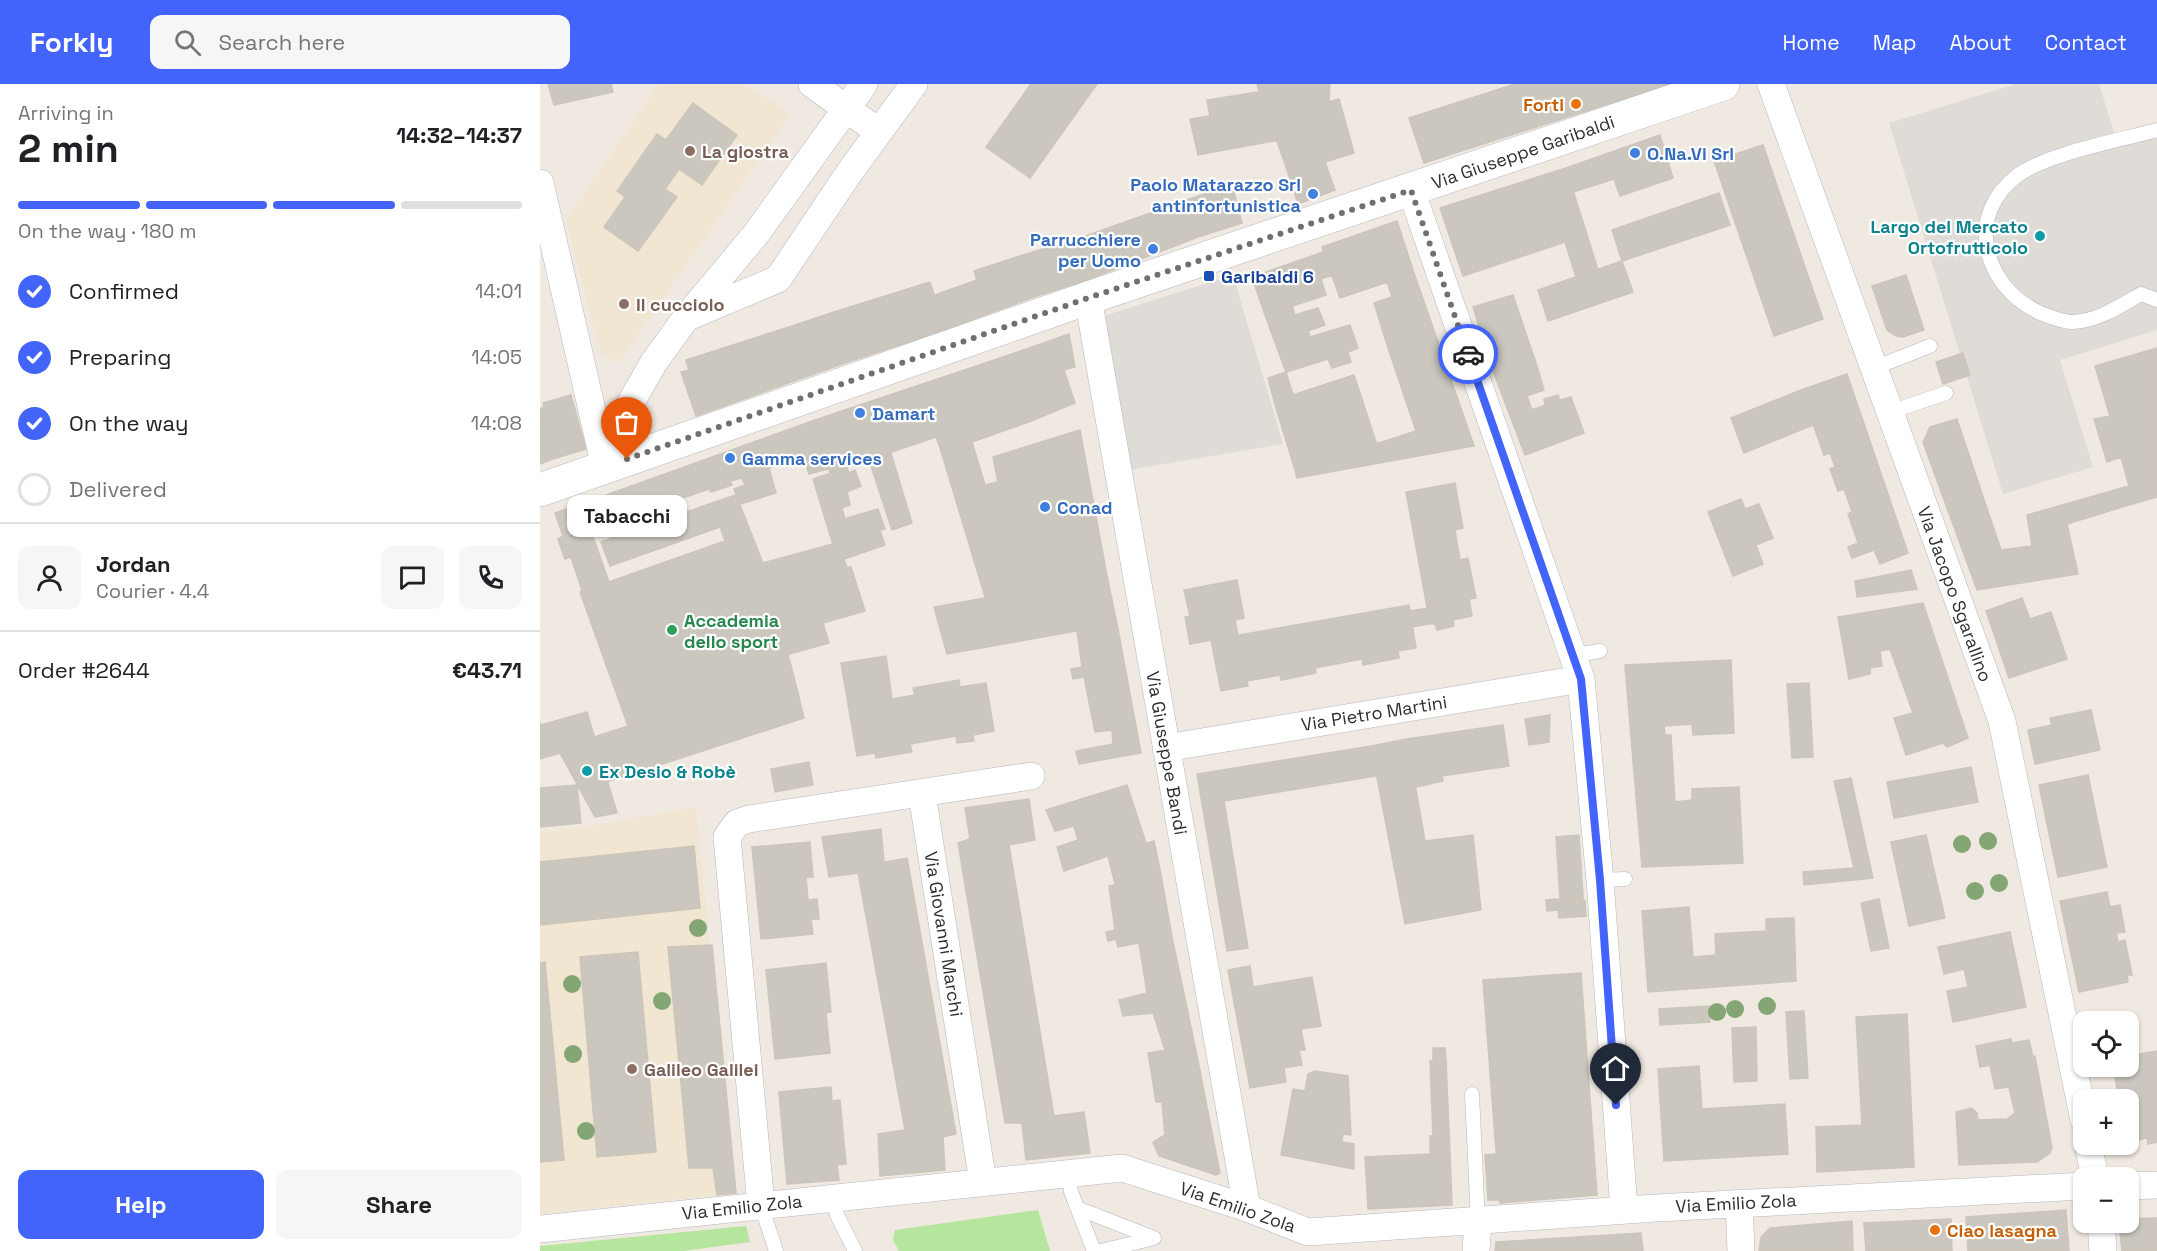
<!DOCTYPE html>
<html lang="en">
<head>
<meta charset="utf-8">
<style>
  :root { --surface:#fff; --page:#f6f6f6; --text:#202124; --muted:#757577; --line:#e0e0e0; --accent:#4264fb }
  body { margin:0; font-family:"Space Grotesk",sans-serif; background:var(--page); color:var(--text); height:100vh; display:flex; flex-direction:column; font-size:22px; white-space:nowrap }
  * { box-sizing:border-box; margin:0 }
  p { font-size:20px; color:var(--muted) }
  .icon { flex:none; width:33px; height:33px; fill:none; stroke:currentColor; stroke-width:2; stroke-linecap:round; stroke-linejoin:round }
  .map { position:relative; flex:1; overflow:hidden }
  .details { display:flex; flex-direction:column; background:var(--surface); width:540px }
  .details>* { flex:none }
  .fabs { position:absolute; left:1533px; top:927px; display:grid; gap:12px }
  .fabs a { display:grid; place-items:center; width:66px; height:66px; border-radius:12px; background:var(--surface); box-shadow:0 2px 4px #0004; font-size:30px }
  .pin { position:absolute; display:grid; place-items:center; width:51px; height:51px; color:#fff; margin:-62px -26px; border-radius:50% 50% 50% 0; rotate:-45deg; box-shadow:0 0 6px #0007 }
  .pin .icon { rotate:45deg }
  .courier { position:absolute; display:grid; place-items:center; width:60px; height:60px; margin:-30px; border:4px solid #4264fb; border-radius:50%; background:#fff; color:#222; box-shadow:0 2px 8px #0007 }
  .bubble { position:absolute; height:42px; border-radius:12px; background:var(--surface); box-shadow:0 2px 4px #0004; font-size:20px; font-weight:600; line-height:42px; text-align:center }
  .summary em { font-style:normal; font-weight:600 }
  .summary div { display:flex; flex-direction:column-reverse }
  .summary { display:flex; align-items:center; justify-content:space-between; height:102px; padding:0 18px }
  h1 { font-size:39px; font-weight:600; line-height:45px }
  .bar { display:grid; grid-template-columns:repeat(4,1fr); gap:9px 6px; align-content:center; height:72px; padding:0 18px }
  .bar i { height:8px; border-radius:4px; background:var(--line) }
  .bar .current { background:var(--accent) }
  .bar p { grid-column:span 4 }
  .line { display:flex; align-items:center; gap:15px; padding:0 18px; border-top:2px solid var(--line) }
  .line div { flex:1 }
  .round { display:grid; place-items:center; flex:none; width:63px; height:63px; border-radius:12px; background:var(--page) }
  ol { padding:0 18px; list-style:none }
  li { display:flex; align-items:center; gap:18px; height:66px }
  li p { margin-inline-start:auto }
  li .icon { padding:6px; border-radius:50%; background:var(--accent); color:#fff; stroke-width:4 }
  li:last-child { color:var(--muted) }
  li i { width:33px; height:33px; border:3px solid var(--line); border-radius:50% }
  .button { display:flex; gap:12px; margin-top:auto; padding:12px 18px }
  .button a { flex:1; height:69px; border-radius:12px; background:var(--accent); color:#fff; font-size:24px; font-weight:600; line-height:69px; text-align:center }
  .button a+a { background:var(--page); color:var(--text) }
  header { display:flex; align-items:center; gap:36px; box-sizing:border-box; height:84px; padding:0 30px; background:var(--accent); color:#fff }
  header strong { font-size:28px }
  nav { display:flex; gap:33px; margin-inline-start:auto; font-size:21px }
  .search { width:420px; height:54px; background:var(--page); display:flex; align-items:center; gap:15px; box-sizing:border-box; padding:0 21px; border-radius:12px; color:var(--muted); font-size:22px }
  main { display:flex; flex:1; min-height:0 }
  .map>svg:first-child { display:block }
  .education { fill:#f0e6d1 }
  .green { fill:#b6e59e }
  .plaza { fill:#dfdcd8 }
  .building { fill:#cbc7bf; stroke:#cbc5ba; stroke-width:1.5 }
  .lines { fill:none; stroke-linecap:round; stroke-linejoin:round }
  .service-casing { stroke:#b4b7c1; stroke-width:15 }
  .minor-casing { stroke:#b4b7c1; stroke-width:28 }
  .tertiary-casing { stroke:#b4b7c1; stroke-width:34 }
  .service { stroke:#fff; stroke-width:14 }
  .minor { stroke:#fff; stroke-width:27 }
  .tertiary { stroke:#fff; stroke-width:33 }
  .tree { fill:#84a574 }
  .done { stroke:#726f6d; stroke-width:6; stroke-dasharray:0 10.8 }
  .route { stroke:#4264fb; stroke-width:8 }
  .food-dot { fill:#e8710a; stroke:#fff; stroke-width:2 }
  .education-dot { fill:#8d6e63; stroke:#fff; stroke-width:2 }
  .shop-dot { fill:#3f7fe0; stroke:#fff; stroke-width:2 }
  .culture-dot { fill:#0f9aa8; stroke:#fff; stroke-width:2 }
  .transit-dot { fill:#1a4fb4; stroke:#fff; stroke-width:2 }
  .leisure-dot { fill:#2e9e5b; stroke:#fff; stroke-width:2 }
  .labels { text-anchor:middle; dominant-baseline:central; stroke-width:4.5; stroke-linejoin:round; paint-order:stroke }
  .food-label { font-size:18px; font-weight:bold; fill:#c56008; stroke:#fff; text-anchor:end }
  .education-label { font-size:18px; font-weight:bold; fill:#785e54; stroke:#fff; text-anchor:start }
  .street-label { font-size:18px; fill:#2e2e2e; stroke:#fff }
  .shop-label { font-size:18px; font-weight:bold; fill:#366cbe; stroke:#fff; text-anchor:start }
  .culture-label { font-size:18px; font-weight:bold; fill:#0d838f; stroke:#fff; text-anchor:end }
  .transit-label { font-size:18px; font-weight:bold; fill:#164399; stroke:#fff; text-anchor:start }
  .leisure-label { font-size:18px; font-weight:bold; fill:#27864d; stroke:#fff; text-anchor:start }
</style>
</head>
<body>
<header>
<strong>Forkly</strong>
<div class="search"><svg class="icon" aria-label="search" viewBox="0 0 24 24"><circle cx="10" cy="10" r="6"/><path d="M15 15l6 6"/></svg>Search here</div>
<nav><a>Home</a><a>Map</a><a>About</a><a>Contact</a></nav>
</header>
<main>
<section class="details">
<div class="summary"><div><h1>2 min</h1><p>Arriving in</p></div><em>14:32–14:37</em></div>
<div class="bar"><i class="current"></i><i class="current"></i><i class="current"></i><i></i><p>On the way · 180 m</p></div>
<ol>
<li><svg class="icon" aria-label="check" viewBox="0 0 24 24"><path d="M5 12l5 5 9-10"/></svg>Confirmed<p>14:01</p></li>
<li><svg class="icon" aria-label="check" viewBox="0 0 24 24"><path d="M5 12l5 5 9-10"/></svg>Preparing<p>14:05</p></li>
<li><svg class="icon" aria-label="check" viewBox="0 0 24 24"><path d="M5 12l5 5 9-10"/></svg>On the way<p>14:08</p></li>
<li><i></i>Delivered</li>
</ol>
<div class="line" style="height:108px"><a class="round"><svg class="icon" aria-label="person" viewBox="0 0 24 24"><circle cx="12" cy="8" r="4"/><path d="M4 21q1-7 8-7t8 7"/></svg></a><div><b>Jordan</b><p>Courier · 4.4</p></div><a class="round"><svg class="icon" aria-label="chat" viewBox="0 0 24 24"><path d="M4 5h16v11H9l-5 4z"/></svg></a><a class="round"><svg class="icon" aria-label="phone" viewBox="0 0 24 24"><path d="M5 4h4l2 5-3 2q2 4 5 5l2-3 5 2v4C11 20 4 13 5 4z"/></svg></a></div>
<div class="line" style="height:78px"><div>Order #2644</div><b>€43.71</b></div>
<div class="button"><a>Help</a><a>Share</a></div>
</section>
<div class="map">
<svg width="1617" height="1167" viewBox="0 0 1617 1167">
  <rect width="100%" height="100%" fill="#efe9e1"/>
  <path class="education" d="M119,0H204L250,30L78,280L60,267L26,137Z
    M156,723L196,1109L0,1130V748L43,743Z"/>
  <path class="green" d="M498,1126L510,1167H359L353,1156L355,1146Z
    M206,1142L210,1158L143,1167H0V1162Z"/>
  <path class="plaza" d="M1476,0H1559L1577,57L1617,45V246L1520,276L1553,383L1463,410L1349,39Z
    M693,191L743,360L589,386L560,233Z"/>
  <path class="building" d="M8,0H71L73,8L14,21Z
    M491,0H557L490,94L446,63Z
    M717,0H790L789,17L767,24L781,67L744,77L737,57L761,52L750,3L719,8Z
    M975,0H1130L884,79L869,34Z
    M750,3L761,52L658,71L650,35L670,32L667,16Z
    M799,15L814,69L785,78L767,24Z
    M153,19L197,51L162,101L139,85L125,105L137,113L98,167L64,143L85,113L77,107L117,50L126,56Z
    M1120,51L1133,94L1080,112L1074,95L1033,108L1026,84Z
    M1223,61L1283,235L1234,252L1174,77Z
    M781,67L795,106L758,120L744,77Z
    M1026,84L1058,186L1036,193L1025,158L923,192L900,124Z
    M692,100L702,139L658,153L647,116Z
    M1179,109L1190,141L1082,177L1072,146Z
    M647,116L658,153L547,196L537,155Z
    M857,137L874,189L800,214L782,163Z
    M537,155L547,196L497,212L486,170Z
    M783,168L792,191L781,195L786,211L725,231L712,193Z
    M486,170L497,212L447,230L434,187Z
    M1082,177L1093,208L1008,237L998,206Z
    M874,189L897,255L850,270L834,219L852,213L847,198Z
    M1366,191L1384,246L1363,253L1356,252L1347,246L1332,202Z
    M437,196L447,230L405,246L395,211Z
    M390,198L405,246L311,277L294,228Z
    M973,211L997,282L956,295L933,223Z
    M752,222L755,231L778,224L785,241L768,247L770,253L810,241L818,264L808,268L811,278L792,284L788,275L746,288L725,231Z
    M294,228L311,277L265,293L249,243Z
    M249,243L265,293L156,332L141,288L149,286L146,276Z
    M529,250L535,283L524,286L535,319L491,337L477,310L466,272Z
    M897,255L934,362L757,394L755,386L876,347L850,270Z
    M1617,264V413L1589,421V402L1581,373L1567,378L1554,335L1570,332L1555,282Z
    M1423,269L1430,291L1403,300L1396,278Z
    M466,272L477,310L421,328L432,358L401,367L396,353L290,389L275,336Z
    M997,282L1004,306L987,312L992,326L1005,321L1004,315L1018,311L1020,316L1031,313L1044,349L985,371L956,295Z
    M746,288L753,311L734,317L728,294Z
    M1307,290L1334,369L1295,383L1290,369L1284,371L1261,306Z
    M814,291L837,361L755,386L734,317Z
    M1261,306L1273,341L1204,369L1191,334Z
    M477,310L491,337L432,358L421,328Z
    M31,311L46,365L13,375L0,325L4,323L3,319Z
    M0,330L13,375L0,380Z
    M1417,335L1461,466L1492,462L1487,431L1589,402V421L1527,440L1538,490L1437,506L1383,358L1390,343Z
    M275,336L288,385L269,390L263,372L229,384L236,409L200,420L194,405L205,401L202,394L190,397L192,401L171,408L169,405L134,417L125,390Z
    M540,346L567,492L445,513L401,367L432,358L445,401L458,398L453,373Z
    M351,369L372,439L352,446L329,376Z
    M1334,369L1368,469L1340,480L1334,466L1312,474L1308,463L1318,459L1308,430L1312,428L1304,405L1298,407L1290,385Z
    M307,384L309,389L315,386L321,402L307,408L310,421L302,424L310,455L293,461L273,395Z
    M125,390L134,417L50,447L41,420Z
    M915,399L923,444L915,446L920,476L928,474L936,514L929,515L932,532L913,536L914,542L897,546L895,540H890L866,408Z
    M196,411L223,479L253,589L88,642L40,508L185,457L172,419Z
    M1201,415L1205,425L1219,420L1233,454L1216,461L1223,480L1193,492L1168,428Z
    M172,419L180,443L70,482L61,458Z
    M41,420L57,464L25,475L18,455L23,452L15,429Z
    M338,425L345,445L310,455L304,435Z
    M340,447L345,461L304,475L307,484L311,483L325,527L283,539L289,559L249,570L223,479Z
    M57,464L69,498L42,507L31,473Z
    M1371,486L1377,505L1317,513L1315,497Z
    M567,492L577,540L537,547L529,499Z
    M697,496L704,534L695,536L698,551L650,560L645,533L650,532L644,506Z
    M529,499L537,547L407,570L394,523Z
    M1482,514L1490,535L1511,528L1527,575L1469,594L1446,527Z
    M1383,519L1428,654L1407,663L1403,659L1366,671L1354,634L1373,629L1350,565L1340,567L1342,582L1330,584V590L1309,595L1298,533Z
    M869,521L876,564L858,567L859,574L823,581L822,575L775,584L776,589L741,596L740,591L707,597L708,602L681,607L671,556Z
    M888,524L890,540L872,543L869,527Z
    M577,540L601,669L539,680L536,667L573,660L572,646L555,648L544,593L533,595L531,585L542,583L537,547Z
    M346,572L352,615L375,611L373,604L419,596L420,603L446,599L454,647L433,651L434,657L417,659L416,652L370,660L372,668L336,674L335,669L317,672L301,579Z
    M1191,576L1194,649L1153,651L1152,640L1124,642L1125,651H1131L1135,718L1152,716V705L1199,703L1203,779L1102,783L1085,581Z
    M253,589L264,634L67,698L54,653Z
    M1269,599L1273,673L1252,674L1247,600Z
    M1551,626L1560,666L1495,680L1488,646L1512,641L1510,634Z
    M47,628L77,729L55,733L20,669L0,675V639L1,641Z
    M1010,631L1009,658L989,661L985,635Z
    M963,641L969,682L942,686L935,645Z
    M935,645L942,686L902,692L895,651Z
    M895,651L903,697L876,703L867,655Z
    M867,655L885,757L933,751L941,826L865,840L831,662Z
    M831,662L836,692L684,717L708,864L687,867L657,690Z
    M269,678L273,701L235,708L231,685Z
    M1431,683L1438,718L1354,734L1347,698Z
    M1548,691L1567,783L1518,793L1499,701Z
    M1311,694L1333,794L1264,801L1263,788L1314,784L1294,697Z
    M37,701L41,739L0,743V704Z
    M587,701L606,759L524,787L517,763L538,756L534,742L515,747L506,726Z
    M489,715L495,756L469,761L514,1032L544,1028L550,1069L486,1076L482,1039H465L418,759L430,755L425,724Z
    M341,745L344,778L317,783L318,789L289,793L282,753Z
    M1039,751L1043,813L1020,814L1016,753Z
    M1386,751L1405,834L1369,842L1351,758Z
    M614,757L621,791L575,800L568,772Z
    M270,758L273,793H266L268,816L277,815L279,835H271L273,850L221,855L212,763Z
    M154,762L160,824L0,841V778Z
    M367,774L416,1050L403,1053L405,1086L340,1092L338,1050L365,1046L317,783Z
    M621,791L632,853L578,863L576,855L568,857L566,848L575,846L569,802Z
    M1567,808L1570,823L1580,821L1585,848L1576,849L1578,858L1585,856L1592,891H1587L1588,898L1539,908L1520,817Z
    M1043,813V824L1007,827L1006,816Z
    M1339,815L1349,864L1331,867L1321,819Z
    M1045,817L1046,832L1019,834L1018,819Z
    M1149,823L1153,873L1176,871L1175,850L1226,847V835L1254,834L1256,897L1108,908L1102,827Z
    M1470,848L1486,923L1413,938L1407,907L1428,903L1424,885L1404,890L1398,863Z
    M632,853L655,962L625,966L613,929L583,932L579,916L607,909L599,859Z
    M172,861L196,1109L177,1111L173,1084H149L128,863Z
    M98,868L116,1068L57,1073L40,873Z
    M5,878L24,1076L0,1078V879Z
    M286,879L291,928L286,929L290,969L235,975L226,886Z
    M710,882L713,903L772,893L781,942L761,945L765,966H759L762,981L744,984L746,998L710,1004L688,886Z
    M1041,889L1057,1111L960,1119L943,896Z
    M1169,922L1170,938L1120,941L1119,925Z
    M1264,927L1268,994L1250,995L1246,928Z
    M1367,930L1374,1083L1277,1088L1276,1043L1322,1041L1316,933Z
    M1216,943L1217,997L1194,998L1192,944Z
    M1471,955L1472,959L1489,956L1493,973L1495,972L1512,1064L1510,1069L1497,1078L1419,1081L1416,1028L1432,1024L1437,1029L1438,1036L1467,1035L1475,1029L1469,1003L1455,1005L1450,981L1440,983L1436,962Z
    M655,962L680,1089L676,1091L619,1072L613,1058L625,1051L622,1018H616L608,969Z
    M893,964H905L906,977H893Z
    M1617,967V1058L1608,1060L1607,1054L1588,1058V1016H1579L1573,982H1588V972Z
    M890,977H906L910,1070H900V1062L890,1063V1052H893Z
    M1159,982L1162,1025L1245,1020L1248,1070L1124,1077L1118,985Z
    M775,987L808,992L811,1051L803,1050L802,1058L814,1060V1085L741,1071L753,1005L765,1007L768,990Z
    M291,1003L292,1017L300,1016L306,1080L297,1081L299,1096L247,1100L239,1008Z
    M900,1062V1070H910L912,1121L893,1122L890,1063Z
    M891,1070L893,1122L828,1125L825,1073Z
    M956,1070L959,1116H948L945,1071Z
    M1526,1126L1529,1167H1428L1426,1133Z
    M1617,1134V1167H1582L1579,1138H1588V1135Z
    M1411,1135L1412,1167H1326L1324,1139Z
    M1312,1137L1313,1167H1219L1221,1153L1230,1144Z
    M1101,1149L1103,1167H955L956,1158Z"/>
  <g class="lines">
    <g class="service-casing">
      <path id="service" d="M1617,46C1580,56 1507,70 1478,91C1424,131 1443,201 1498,228C1508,232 1522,238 1533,238C1558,237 1580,222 1601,210L1617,216
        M1334,284L1390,262
        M1350,328L1406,309
        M1035,571L1060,567
        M1060,796L1085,795
        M932,1010L938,1138
        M528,1089L531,1108L554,1167
        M293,1114L297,1131L315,1167
        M221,1121L236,1167
        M537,1124L614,1154L561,1167"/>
    </g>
    <g class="minor-casing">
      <path id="minor" d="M272,0L339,48
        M1231,0L1462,637L1544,1036
        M0,99L65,383
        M871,106L1041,595L1060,796L1084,1126
        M548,214L707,1124
        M150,232L238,195L309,89L374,0
        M65,383L90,320L114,278L146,234L216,150L324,0
        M626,664L1041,595
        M382,710L443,1099
        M1548,1060L1555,1094
        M1588,1102L1617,1101
        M1199,1119L1201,1167
        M221,1121L187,753L197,739L209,735L491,692
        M1561,1138L1563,1167
        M0,1145L582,1084L707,1124L768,1148L1116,1124L1544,1102
        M936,1167L938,1138"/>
    </g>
    <g class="tertiary-casing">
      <path id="tertiary" d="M0,406L548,214L1183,0"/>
    </g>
    <use href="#service" class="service"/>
    <use href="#minor" class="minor"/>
    <use href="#tertiary" class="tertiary"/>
  </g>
  <g class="tree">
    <circle cx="1448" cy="757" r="9"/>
    <circle cx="1422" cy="760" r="9"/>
    <circle cx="1459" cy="799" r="9"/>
    <circle cx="1435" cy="807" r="9"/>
    <circle cx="158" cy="844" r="9"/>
    <circle cx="32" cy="900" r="9"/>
    <circle cx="122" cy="917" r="9"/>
    <circle cx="1227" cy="922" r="9"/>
    <circle cx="1195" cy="925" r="9"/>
    <circle cx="1177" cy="928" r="9"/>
    <circle cx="33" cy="970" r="9"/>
    <circle cx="46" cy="1047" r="9"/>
  </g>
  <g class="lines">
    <path class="done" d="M87,375L548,214L871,106L928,270"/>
    <path class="route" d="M928,270L1041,595L1060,796L1076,1021"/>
  </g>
  <g class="food-dot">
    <circle cx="1036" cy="20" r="6"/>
    <circle cx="1395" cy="1146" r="6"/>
  </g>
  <g class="education-dot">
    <circle cx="150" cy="67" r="6"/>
    <circle cx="84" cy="220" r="6"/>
    <circle cx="92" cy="985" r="6"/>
  </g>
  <g class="shop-dot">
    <circle cx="1095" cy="69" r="6"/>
    <circle cx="773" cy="110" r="6"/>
    <circle cx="613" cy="165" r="6"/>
    <circle cx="320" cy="329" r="6"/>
    <circle cx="190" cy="374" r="6"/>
    <circle cx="505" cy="423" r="6"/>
  </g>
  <g class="culture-dot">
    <circle cx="1500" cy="152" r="6"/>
    <circle cx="47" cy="687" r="6"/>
  </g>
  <rect class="transit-dot" x="663" y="186" width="12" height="12" rx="3"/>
  <circle class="leisure-dot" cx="132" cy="546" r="6"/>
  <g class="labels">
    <g class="food-label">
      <text x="1024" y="20">Forti</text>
      <text x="1407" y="1146" text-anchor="start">Ciao lasagna</text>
    </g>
    <g class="education-label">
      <text x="162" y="67">La giostra</text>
      <text x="96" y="220">Il cucciolo</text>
      <text x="104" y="985">Galileo Galilei</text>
    </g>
    <g class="street-label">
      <text transform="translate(983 68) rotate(-19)">Via Giuseppe Garibaldi</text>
      <text transform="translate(1415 510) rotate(70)">Via Jacopo Sgarallino</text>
      <text transform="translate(834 629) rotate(-9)">Via Pietro Martini</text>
      <text transform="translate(627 669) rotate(80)">Via Giuseppe Bandi</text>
      <text transform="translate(404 850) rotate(81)">Via Giovanni Marchi</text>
      <text transform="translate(1196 1119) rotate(-3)">Via Emilio Zola</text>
      <text transform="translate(202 1123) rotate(-6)">Via Emilio Zola</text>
      <text transform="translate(698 1123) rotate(19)">Via Emilio Zola</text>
    </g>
    <g class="shop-label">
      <text x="1107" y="69">O.Na.Vi Srl</text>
      <text x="761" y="100" text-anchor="end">Paolo Matarazzo Srl<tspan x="761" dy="21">antinfortunistica</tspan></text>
      <text x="601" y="155" text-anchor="end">Parrucchiere<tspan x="601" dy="21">per Uomo</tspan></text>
      <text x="332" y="329">Damart</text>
      <text x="202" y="374">Gamma services</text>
      <text x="517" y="423">Conad</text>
    </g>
    <g class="culture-label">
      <text x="1488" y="142">Largo del Mercato<tspan x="1488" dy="21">Ortofrutticolo</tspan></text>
      <text x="59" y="687" text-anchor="start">Ex Desio &amp; Robè</text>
    </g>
    <g class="transit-label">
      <text x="681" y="192">Garibaldi 6</text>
    </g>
    <g class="leisure-label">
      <text x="144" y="536">Accademia<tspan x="144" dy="21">dello sport</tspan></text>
    </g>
  </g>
</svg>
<div class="fabs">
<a><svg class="icon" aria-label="locate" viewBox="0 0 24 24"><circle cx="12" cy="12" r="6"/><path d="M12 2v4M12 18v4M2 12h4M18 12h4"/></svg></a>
<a>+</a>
<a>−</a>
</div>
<div class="pin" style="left:87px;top:375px;background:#ea580c"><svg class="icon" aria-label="bag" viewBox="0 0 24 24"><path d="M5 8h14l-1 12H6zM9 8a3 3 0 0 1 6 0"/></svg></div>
<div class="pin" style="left:1076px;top:1021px;background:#1f2937"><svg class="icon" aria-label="home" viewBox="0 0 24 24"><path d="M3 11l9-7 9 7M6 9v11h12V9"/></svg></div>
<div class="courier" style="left:928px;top:270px"><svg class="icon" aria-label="car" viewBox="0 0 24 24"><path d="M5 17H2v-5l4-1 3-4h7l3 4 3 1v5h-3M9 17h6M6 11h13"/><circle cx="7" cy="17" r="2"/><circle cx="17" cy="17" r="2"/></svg></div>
<div class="bubble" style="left:27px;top:411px;width:120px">Tabacchi</div>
</div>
</main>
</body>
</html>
